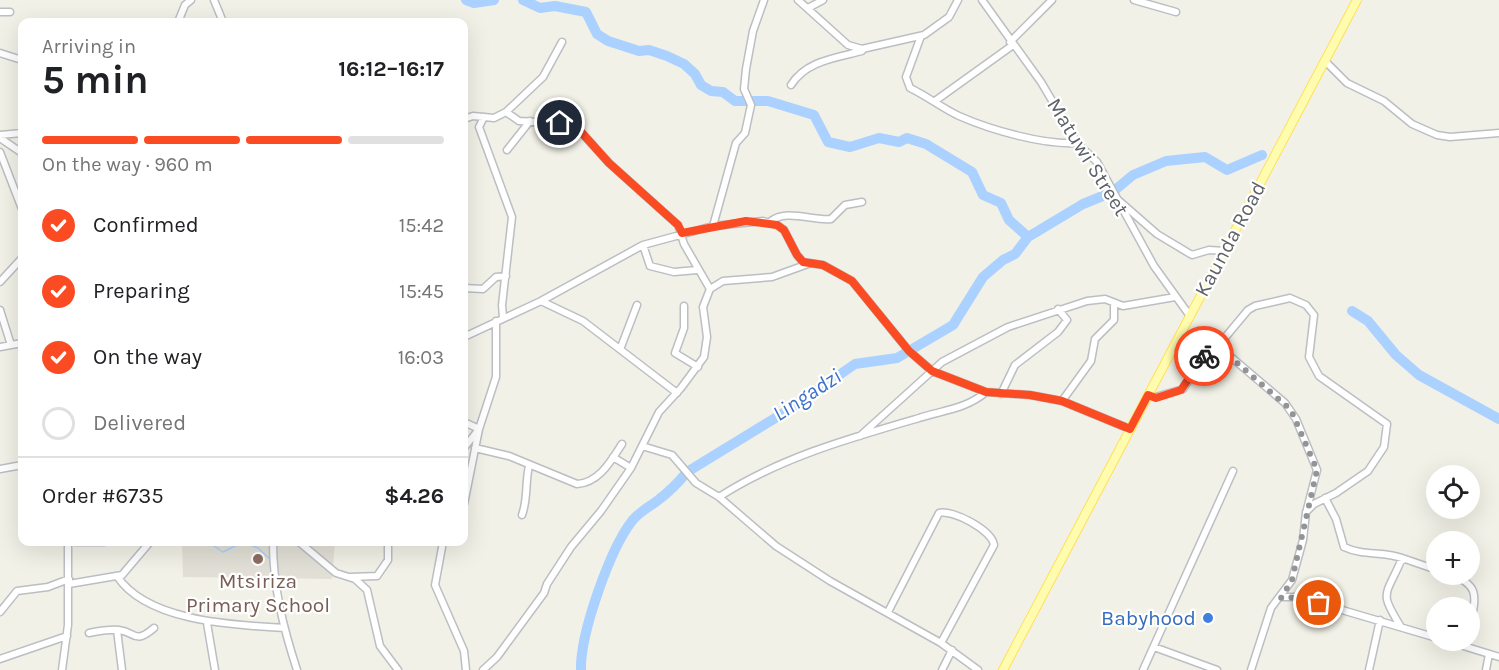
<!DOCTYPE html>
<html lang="en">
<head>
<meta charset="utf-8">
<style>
  :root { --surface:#fff; --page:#f2f2f2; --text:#202124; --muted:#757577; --line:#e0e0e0; --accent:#fb4b23 }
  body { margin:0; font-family:Karla,sans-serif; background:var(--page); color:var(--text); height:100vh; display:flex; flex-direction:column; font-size:22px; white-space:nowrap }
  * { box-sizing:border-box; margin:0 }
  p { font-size:20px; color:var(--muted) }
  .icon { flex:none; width:33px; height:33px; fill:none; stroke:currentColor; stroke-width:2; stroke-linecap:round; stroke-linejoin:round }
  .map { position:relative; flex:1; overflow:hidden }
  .sheet { position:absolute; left:18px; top:18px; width:450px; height:528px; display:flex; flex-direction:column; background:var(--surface); border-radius:12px; box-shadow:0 6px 24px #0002 }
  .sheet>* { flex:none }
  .fabs { position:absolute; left:1426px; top:465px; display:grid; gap:12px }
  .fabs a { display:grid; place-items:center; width:54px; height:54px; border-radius:50%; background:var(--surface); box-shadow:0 6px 24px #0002; font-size:30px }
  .pin { position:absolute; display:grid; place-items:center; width:51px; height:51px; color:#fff; margin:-26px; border:3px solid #fff; border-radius:50%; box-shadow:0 2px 6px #0007 }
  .courier { position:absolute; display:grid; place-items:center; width:60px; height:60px; margin:-30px; border:4px solid #fb4b23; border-radius:50%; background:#fff; color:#222; box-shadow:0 2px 8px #0007 }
  .head em { font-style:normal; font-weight:700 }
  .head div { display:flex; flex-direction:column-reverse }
  .head { display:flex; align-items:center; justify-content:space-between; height:102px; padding:0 24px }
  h1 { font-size:39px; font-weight:700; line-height:45px }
  .bar { display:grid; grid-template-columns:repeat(4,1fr); gap:9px 6px; align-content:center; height:72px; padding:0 24px }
  .bar i { height:8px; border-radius:4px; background:var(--line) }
  .bar .active { background:var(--accent) }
  .bar p { grid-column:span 4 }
  .line { display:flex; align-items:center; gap:15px; padding:0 24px; border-top:2px solid var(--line) }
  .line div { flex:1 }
  ol { padding:0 24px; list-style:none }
  li { display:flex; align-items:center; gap:18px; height:66px }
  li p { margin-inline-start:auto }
  li .icon { padding:6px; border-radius:50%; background:var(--accent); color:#fff; stroke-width:4 }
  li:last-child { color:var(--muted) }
  li i { width:33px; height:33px; border:3px solid var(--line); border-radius:50% }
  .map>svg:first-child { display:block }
  .education { fill:#e2e0d6 }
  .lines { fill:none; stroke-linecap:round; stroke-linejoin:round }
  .stream { stroke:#aad1ff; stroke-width:1.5 }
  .river { stroke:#aad1ff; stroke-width:10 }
  .minor-casing { stroke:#bbbec3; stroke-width:9 }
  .major-casing { stroke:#ffe153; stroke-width:10 }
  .minor { stroke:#fff; stroke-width:6 }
  .major { stroke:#fffbaf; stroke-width:8 }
  .done { stroke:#929495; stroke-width:6; stroke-dasharray:0 10.8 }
  .route { stroke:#fb4b23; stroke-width:8 }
  .education-dot { fill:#8d6e63; stroke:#fff; stroke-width:2 }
  .shop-dot { fill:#3f7fe0; stroke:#fff; stroke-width:2 }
  .labels { text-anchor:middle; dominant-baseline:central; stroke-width:4.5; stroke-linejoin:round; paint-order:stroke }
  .street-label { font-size:21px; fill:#5e6269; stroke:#fff }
  .education-label { font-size:21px; fill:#785e54; stroke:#fff }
  .shop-label { font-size:21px; fill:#366cbe; stroke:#fff; text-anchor:end }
  .water-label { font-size:22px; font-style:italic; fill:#3c71c7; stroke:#fff }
</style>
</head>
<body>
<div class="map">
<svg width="1499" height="670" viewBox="0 0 1499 670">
  <rect width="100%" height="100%" fill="#f2f1e7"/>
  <path class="education" d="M182,542H335L332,579L183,577Z"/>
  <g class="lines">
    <path class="stream" d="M208,542L223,552L243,542L258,548L271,560"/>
    <path class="river" d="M466,0L474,3L494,0
      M523,0L540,8L555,6L586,12L597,34L608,41L639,51L649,50L667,56L684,64L695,74L701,85L711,91L723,92L735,101H768L814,115L828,142L850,147L879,138L899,142L907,138L926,144L972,172L983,195L1001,203L1009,220L1028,237
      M1115,190L1133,175L1166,161L1205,157L1227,170L1262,155
      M1352,311L1368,321L1396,355L1419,375L1499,419
      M581,670C580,634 610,549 632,521C638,513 649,507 657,501C669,492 678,483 687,472L790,409L855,364L897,358L953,325L983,277L1003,260L1015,254L1028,237L1083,204L1110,193"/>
    <g class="minor-casing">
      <path id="minor" d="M214,0L223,22
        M798,0L848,45L862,49L924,35L949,17L958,0
        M982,0L1041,82L1077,143L1097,162L1154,266L1190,316
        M1134,0L1176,12
        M808,8L823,0
        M0,12H10
        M178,22L185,5L191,0
        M921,36L906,77L910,88C927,96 942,108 959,116C991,130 1043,145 1077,143
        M1010,42L1052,0
        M0,53L22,60
        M1325,61L1347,83L1384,101L1412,124L1437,135L1450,137L1499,133
        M791,85C806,61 835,58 862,51
        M935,101L1013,45
        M506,112L519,121L560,123L582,133L609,163L678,225L684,244L710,289
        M484,117L479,127L512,217L502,305L503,318
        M464,119L473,116L494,118L506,112L543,77L562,42
        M0,135L22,133
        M0,138L22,153
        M507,150L530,121
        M0,152L22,209
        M1117,199L1157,234L1192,255L1209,250L1225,251
        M770,222C785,208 812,221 831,219L845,205L862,202
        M713,226L736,143L745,133L751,105L744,89L746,69L753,31L764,0
        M643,245L650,266L674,272L697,270
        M0,282L22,258
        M464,288L483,289L496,277L506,276
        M541,301L583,321L677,393
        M684,306V328L675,353L698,367
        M0,310L11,345
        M464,337L541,301L643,245L713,226L763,221L777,225L784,230L797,255L803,262L823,265L852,281L909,351L932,371L986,392L1030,395L1062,401L1130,429
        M1218,346L1285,403L1296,419L1317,470L1307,509
        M0,347L22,343
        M621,347L637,305
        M1001,394L1015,365L1058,332L1067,320L1058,309
        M1148,395L1156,397L1183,389L1204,357L1218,346L1248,310L1255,306L1290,298L1306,305L1314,315L1309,357L1319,376L1387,424L1384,447L1368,471L1336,493L1314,504L1306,512L1303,540L1292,580L1271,608L1251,670
        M1062,401L1091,361L1095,339L1114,320V305
        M464,422L479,429L464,448
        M860,436L942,362L1008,327L1087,301L1105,299L1123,306L1175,297
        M642,446L672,455L696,483L719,497L776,546L830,581L941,643L978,670
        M475,448L509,456L577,484C599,483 611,461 622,444
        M613,457L631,468
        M0,469L22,465
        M719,497C779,458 850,438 919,418C944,410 966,409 986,392
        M1325,498L1336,519L1344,547C1366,557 1382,550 1405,559
        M464,504L479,429L496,377V321
        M522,515C528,499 525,483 529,466
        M76,542H104
        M273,542C273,587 283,627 297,670
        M299,542L336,573L355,579L367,590L380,646L398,670
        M443,542L435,585L464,651L466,670
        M1450,574C1482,586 1475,598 1470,627
        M117,576C147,622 235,625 284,628
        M351,577L377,576L388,560V544
        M69,584L122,575L150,542
        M1281,597H1298L1437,638
        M0,612L17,591L48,587L69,579
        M888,612L939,513C952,509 992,530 994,545L941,643
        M207,623L215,670
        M1401,627C1379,592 1385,597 1401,561L1405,559L1437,570
        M117,630L122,670
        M89,633C99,631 109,629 119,630C136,632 134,645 154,628
        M1444,640L1499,657
        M1154,647L1217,670
        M0,659L67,636
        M62,670L68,625V542
        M483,670L497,657L544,593L547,584L571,547L601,511L631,468L659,412L681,388L704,357L707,337L703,307L710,289L723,281L772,277L808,264
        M942,670L952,650
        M1143,670L1233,471
        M1369,670L1380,620
        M1486,670L1489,654"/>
    </g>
    <g class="major-casing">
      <path id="major" d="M1003,670L1357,0"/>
    </g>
    <use href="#minor" class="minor"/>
    <use href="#major" class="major"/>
  </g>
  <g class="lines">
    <path class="done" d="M1204,356L1218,346L1291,410L1317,470L1292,580L1281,598L1298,597L1319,603"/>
    <path class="route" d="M560,123L582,133L609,163L678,225L682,233L746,221L777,225L784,230L797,255L803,262L823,265L852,281L909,351L932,371L986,392L1030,395L1062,401L1130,429L1148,395L1156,398L1181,390L1204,356"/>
  </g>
  <circle class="education-dot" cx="258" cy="559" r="6"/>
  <circle class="shop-dot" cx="1208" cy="618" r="6"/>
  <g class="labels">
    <g class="street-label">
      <text transform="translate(1088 157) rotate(58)">Matuwi Street</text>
      <text transform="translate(1230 239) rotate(-62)">Kaunda Road</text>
    </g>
    <g class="education-label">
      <text x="258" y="581">Mtsiriza<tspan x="258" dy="24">Primary School</tspan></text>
    </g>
    <g class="shop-label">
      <text x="1196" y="618">Babyhood</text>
    </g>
    <g class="water-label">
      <text transform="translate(807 395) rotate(-33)">Lingadzi</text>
    </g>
  </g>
</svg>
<div class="fabs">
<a><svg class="icon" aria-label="locate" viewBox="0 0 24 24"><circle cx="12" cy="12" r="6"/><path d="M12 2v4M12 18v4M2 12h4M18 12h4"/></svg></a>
<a>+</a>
<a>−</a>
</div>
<div class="pin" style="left:1319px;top:603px;background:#ea580c"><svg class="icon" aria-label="bag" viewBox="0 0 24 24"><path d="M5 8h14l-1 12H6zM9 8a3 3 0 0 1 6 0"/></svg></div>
<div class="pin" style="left:560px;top:123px;background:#1f2937"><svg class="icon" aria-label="home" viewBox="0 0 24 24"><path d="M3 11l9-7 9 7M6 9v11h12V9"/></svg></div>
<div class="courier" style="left:1204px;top:356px"><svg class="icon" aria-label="bike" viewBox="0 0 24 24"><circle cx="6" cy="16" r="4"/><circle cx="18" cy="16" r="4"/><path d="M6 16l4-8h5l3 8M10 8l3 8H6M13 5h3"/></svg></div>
<section class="sheet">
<div class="head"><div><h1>5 min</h1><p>Arriving in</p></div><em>16:12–16:17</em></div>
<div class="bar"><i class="active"></i><i class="active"></i><i class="active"></i><i></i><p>On the way · 960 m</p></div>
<ol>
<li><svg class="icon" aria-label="check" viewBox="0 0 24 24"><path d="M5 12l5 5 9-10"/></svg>Confirmed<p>15:42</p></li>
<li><svg class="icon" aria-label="check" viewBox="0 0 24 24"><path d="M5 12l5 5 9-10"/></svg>Preparing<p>15:45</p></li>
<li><svg class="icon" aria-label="check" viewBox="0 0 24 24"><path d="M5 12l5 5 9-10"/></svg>On the way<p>16:03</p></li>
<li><i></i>Delivered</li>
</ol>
<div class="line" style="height:78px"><div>Order #6735</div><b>$4.26</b></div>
</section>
</div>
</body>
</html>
